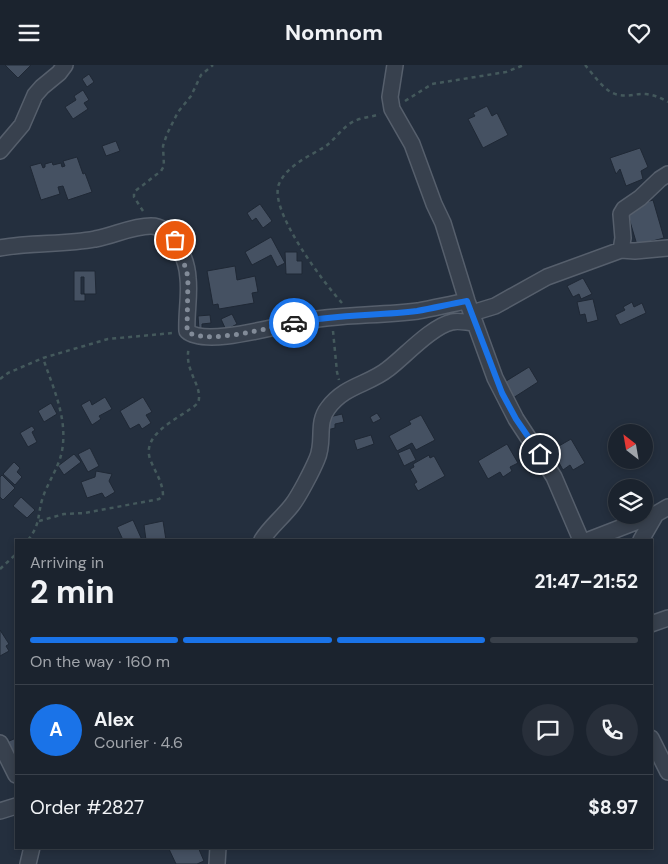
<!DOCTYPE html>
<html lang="en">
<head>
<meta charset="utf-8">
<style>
  :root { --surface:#1b232e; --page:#282f3a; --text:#f1f3f6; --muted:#a0a4aa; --line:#39404a; --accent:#1a73e8 }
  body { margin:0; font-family:"DM Sans",sans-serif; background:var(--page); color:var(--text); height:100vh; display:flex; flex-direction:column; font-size:19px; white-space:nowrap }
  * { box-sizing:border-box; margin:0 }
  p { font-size:16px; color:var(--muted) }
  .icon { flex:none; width:28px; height:28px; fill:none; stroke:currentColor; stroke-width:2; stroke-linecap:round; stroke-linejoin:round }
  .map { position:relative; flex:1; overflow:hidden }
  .panel { position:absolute; left:15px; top:474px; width:638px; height:310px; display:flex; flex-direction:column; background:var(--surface); border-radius:0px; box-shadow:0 2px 8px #0003,0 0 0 1px var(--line) }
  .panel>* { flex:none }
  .needle { width:32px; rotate:329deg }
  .fabs { position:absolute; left:608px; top:359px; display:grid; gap:10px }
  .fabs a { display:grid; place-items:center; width:45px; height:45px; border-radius:50%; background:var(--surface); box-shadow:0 2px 8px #0003,0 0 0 1px var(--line); font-size:25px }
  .pin { position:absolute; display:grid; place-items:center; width:42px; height:42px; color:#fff; margin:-21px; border:2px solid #fff; border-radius:50%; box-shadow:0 1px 5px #0007 }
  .courier { position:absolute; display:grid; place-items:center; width:50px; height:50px; margin:-25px; border:4px solid #1a73e8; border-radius:50%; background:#fff; color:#222; box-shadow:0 1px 6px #0007 }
  .headline em { font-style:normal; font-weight:700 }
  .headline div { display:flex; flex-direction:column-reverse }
  .headline { display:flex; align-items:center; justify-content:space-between; height:85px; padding:0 15px }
  h1 { font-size:32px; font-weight:700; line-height:38px }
  .bar { display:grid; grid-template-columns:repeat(4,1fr); gap:8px 5px; align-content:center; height:60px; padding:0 15px }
  .bar i { height:6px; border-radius:4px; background:var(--line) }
  .bar .active { background:var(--accent) }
  .bar p { grid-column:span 4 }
  .line { display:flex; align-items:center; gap:12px; padding:0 15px; border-top:1px solid var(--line) }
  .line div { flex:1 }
  .round { display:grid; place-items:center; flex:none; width:52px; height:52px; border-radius:26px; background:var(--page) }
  header { display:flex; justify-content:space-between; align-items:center; height:65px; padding:0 15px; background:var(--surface); font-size:22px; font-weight:700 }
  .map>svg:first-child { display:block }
  .building { fill:#455162; stroke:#1f2835 }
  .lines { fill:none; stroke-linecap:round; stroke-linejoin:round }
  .street-casing { stroke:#565f6c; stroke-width:18 }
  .path { stroke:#44595c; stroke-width:2.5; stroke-dasharray:4 4; stroke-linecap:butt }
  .street { stroke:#38414e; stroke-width:15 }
  .done { stroke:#828b98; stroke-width:5; stroke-dasharray:0 9 }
  .route { stroke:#1a73e8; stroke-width:6 }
</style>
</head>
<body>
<header><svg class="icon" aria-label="menu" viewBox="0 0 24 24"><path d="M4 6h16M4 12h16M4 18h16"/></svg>Nomnom<svg class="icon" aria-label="heart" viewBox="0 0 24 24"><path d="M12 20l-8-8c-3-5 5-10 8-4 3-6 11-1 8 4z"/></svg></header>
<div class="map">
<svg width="668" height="799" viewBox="0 0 668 799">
  <rect width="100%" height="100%" fill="#242f3e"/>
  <path class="building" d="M5,0H31L18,13Z
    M89,9L94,17L87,22L82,14Z
    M83,25L89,35L84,38L88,44L73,54L65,42L76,35L74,31Z
    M487,41L492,51L497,48L508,70L483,83L468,54L475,51L473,48Z
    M116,76L120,86L106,91L102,81Z
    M640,83L648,102L641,106L643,114L626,121L620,104L616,109L610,93Z
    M77,92L83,109L85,108L92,127L68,135L63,121L58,122L60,129L41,135L30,101L41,98L43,103L45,102V99L52,97L53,100L61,98L62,102L65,101L63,96Z
    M653,135L664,173L637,180L626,143Z
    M260,139L272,156L263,163L256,153L252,156L247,148Z
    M271,172L285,198L277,202L271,190L252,200L245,187Z
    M285,187H297V196H302V209H286Z
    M235,201L237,215L255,211L258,227L252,228L254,238L219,244L218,239L213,240L207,206Z
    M74,206H95L96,229H84V212H81V229H85V236H74Z
    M583,213L592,229L581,234L579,229L573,232L567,221Z
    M593,234L598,255L587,258L585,249L580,250L577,237Z
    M632,237L634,242L642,238L646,248L620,260L615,250L625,245L623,242Z
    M232,249L237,259L226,265L221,254Z
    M210,250L211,258L202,259V264H199L198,251Z
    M529,302L538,317L513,333L503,318Z
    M105,332L112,344L99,351L101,354L92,360L81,340L90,335L92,340Z
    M143,332L152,347L146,350L151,358L142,364L139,359L130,364L120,346Z
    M51,338L57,349L44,357L38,346Z
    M377,348L381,354L373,358L370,352Z
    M342,349L344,357L335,359V363L327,365L325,353Z
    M421,350L435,375L416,385L412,378L397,386L389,371L411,359L409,356Z
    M32,361L35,365L32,367L37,377L28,382L20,368Z
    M371,370L374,379L357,385L354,375Z
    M571,374L585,398L573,405L570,400L563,405L552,385Z
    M507,379L518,398L510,402L512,406L503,412L500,407L488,414L478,396Z
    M90,383L99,401L88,407L78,389Z
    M410,383L416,395L404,401L398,388Z
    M74,389L81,397L64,410L58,401Z
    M429,390L430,393L434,391L445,411L418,426L414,419L417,417L410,404L414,402L413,399Z
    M14,397L20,403L17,407L22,412L15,420L3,409Z
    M96,406L112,409L109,416L115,427L105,433L102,428L87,433L81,417L95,412Z
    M2,410L15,423L3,435L0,432V412Z
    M21,432L35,445L27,453L13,441Z
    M133,455L142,475H123L117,462Z
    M163,456L166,475H146L144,460Z
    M0,565L9,579L6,581L9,586L0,591Z
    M16,673V694L7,677Z
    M168,782H198L204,796L197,799H176Z"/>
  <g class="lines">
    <g class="street-casing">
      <path id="street" d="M395,0L390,32L392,44L412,79L434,139L443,158L467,236L495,313L516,354L554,412L581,475
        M0,86L22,60L35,30L42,22L59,8L65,0
        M0,183C31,177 64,180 95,174C114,171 131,161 151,161C173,161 187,194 188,213C190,230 186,249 187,266C205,282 275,261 299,257C338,249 378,251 418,246C434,243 451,239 467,236
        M621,185L623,173L621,149L624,144L640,133L660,114L668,109
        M472,248L495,241L547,212L621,185L635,186L668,183
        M262,475C270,462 282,453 292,440C299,431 312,406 317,394C325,377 316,358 328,343C345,320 368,320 388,304C404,292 432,261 452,257C459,255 468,258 475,258
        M589,475L656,449L668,442
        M641,475L656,449
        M651,559L668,553
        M651,673L668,707
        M0,678L16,710
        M0,746L16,741
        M28,799L32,782
        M217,799L218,782"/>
    </g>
    <path class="path" d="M585,0C594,10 605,28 619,30C629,32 638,28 646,29C654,30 661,33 668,37
      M405,36L432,19L506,7L524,0
      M143,146L134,132V127L161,106L164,101L163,81L167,69L178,47L191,31L201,10L213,0
      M342,238C324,218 268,145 279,119C287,100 310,91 326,81C334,75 340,66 348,60C358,52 369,53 380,49
      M333,266L337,307L339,315
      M0,314L8,308L43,293L108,274L173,268
      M39,456L64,449L85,448L159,434L163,431C163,417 155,407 150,394C141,367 183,352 198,338C204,321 183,306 189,282
      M28,475C41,459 37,450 43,432C48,417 59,402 62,386C68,353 53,323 43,293
      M0,504L16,489"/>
    <use href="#street" class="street"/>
  </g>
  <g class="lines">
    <path class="done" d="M175,175L182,191L188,212L187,266C204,281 271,262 294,258"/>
    <path class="route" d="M294,258C335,249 376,251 417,246C434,243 450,239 467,236L502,328L516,354L540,389"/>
  </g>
</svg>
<div class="fabs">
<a><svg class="needle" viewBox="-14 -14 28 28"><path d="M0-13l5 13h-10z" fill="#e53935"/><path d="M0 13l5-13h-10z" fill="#a0a4aa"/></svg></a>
<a><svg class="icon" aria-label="layers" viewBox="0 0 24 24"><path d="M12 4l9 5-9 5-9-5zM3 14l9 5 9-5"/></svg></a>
</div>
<div class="pin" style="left:175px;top:175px;background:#ea580c"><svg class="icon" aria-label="bag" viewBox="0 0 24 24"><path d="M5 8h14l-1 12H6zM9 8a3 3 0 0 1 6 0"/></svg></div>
<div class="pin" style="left:540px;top:389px;background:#1f2937"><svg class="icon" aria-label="home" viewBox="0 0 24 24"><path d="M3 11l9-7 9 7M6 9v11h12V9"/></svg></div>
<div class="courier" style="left:294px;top:258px"><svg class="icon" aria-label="car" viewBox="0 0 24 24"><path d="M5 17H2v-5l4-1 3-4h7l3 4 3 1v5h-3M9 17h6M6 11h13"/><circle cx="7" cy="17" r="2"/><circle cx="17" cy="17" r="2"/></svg></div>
<section class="panel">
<div class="headline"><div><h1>2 min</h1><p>Arriving in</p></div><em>21:47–21:52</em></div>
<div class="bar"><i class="active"></i><i class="active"></i><i class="active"></i><i></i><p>On the way · 160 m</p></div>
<div class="line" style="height:90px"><b class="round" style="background:var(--accent);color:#fff">A</b><div><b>Alex</b><p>Courier · 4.6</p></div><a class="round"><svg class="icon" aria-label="chat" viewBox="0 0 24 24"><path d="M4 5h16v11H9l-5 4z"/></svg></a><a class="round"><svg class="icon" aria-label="phone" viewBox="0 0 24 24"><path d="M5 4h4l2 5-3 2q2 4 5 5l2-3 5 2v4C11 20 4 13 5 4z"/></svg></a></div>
<div class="line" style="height:65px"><div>Order #2827</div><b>$8.97</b></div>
</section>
</div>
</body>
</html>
